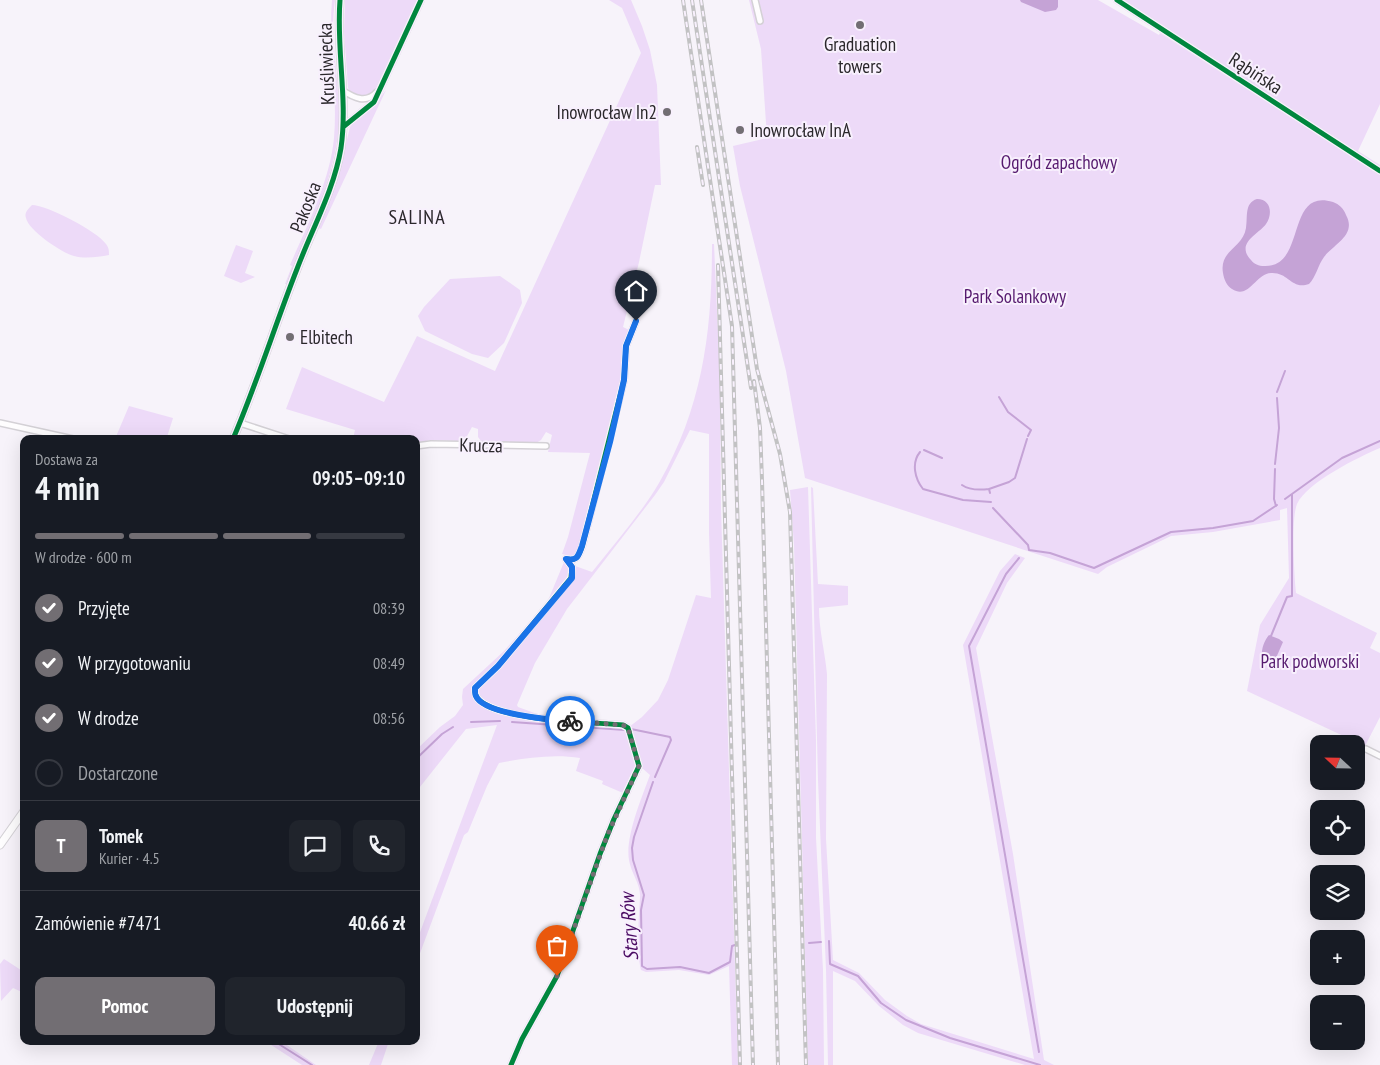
<!DOCTYPE html>
<html lang="pl">
<head>
<meta charset="utf-8">
<style>
  :root { --surface:#171b24; --page:#20242c; --text:#f1f3f6; --muted:#9ea1a6; --line:#363941; --accent:#726e73 }
  body { margin:0; font-family:"PT Sans Narrow",sans-serif; background:var(--page); color:var(--text); height:100vh; display:flex; flex-direction:column; font-size:19px; white-space:nowrap }
  * { box-sizing:border-box; margin:0 }
  p { font-size:16px; color:var(--muted) }
  .icon { flex:none; width:28px; height:28px; fill:none; stroke:currentColor; stroke-width:2; stroke-linecap:round; stroke-linejoin:round }
  .map { position:relative; flex:1; overflow:hidden }
  .details { position:absolute; left:20px; top:435px; width:400px; height:610px; display:flex; flex-direction:column; background:var(--surface); border-radius:10px; box-shadow:0 5px 20px #0002 }
  .details>* { flex:none }
  .needle { width:32px; rotate:292deg }
  .controls { position:absolute; left:1310px; top:735px; display:grid; gap:10px }
  .controls a { display:grid; place-items:center; width:55px; height:55px; border-radius:10px; background:var(--surface); box-shadow:0 5px 20px #0002; font-size:25px }
  .pin { position:absolute; display:grid; place-items:center; width:42px; height:42px; color:#fff; margin:-51px -21px; border-radius:50% 50% 50% 0; rotate:-45deg; box-shadow:0 0 5px #0007 }
  .pin .icon { rotate:45deg }
  .courier { position:absolute; display:grid; place-items:center; width:50px; height:50px; margin:-25px; border:4px solid #1a73e8; border-radius:50%; background:#fff; color:#222; box-shadow:0 1px 6px #0007 }
  .head em { font-style:normal; font-weight:700 }
  .head div { display:flex; flex-direction:column-reverse }
  .head { display:flex; align-items:center; justify-content:space-between; height:85px; padding:0 15px }
  h1 { font-size:32px; font-weight:700; line-height:38px }
  .bar { display:grid; grid-template-columns:repeat(4,1fr); gap:8px 5px; align-content:center; height:60px; padding:0 15px }
  .bar i { height:6px; border-radius:4px; background:var(--line) }
  .bar .selected { background:var(--accent) }
  .bar p { grid-column:span 4 }
  .line { display:flex; align-items:center; gap:12px; padding:0 15px; border-top:1px solid var(--line) }
  .line div { flex:1 }
  .round { display:grid; place-items:center; flex:none; width:52px; height:52px; border-radius:10px; background:var(--page) }
  ol { padding:0 15px; list-style:none }
  li { display:flex; align-items:center; gap:15px; height:55px }
  li p { margin-inline-start:auto }
  li .icon { padding:5px; border-radius:50%; background:var(--accent); color:#fff; stroke-width:4 }
  li:last-child { color:var(--muted) }
  li i { width:28px; height:28px; border:2px solid var(--line); border-radius:50% }
  .primary-button { display:flex; gap:10px; margin-top:auto; padding:10px 15px }
  .primary-button a { flex:1; height:58px; border-radius:10px; background:var(--accent); color:#fff; font-size:20px; font-weight:700; line-height:58px; text-align:center }
  .primary-button a+a { background:var(--page); color:var(--text) }
  .map>svg:first-child { display:block }
  .green { fill:#eddaf8 }
  .water { fill:#c5a3d6 }
  .lines { fill:none; stroke-linecap:round; stroke-linejoin:round }
  .stream { stroke:#c5a3d6; stroke-width:2 }
  .minor-casing { stroke:#d4d1d6; stroke-width:8 }
  .secondary-casing { stroke:#d4d1d6; stroke-width:9 }
  .minor { stroke:#fefdfe; stroke-width:5 }
  .secondary { stroke:#fefdfe; stroke-width:7 }
  .rail-casing { stroke:#c2c2c3; stroke-width:4 }
  .rail { stroke:#f8f0fd; stroke-width:2; stroke-dasharray:5.5; stroke-linecap:butt }
  .cycleway-casing { stroke:#f8f0fd; stroke-width:8 }
  .cycleway { stroke:#00873e; stroke-width:5 }
  .done { stroke:#726e73; stroke-width:5; stroke-dasharray:0 9 }
  .route { stroke:#1a73e8; stroke-width:6 }
  .poi-dot { fill:#726e73; stroke:#f8f0fd; stroke-width:2 }
  .labels { text-anchor:middle; dominant-baseline:central; stroke-width:4; stroke-linejoin:round; paint-order:stroke }
  .poi-label { font-size:19px; fill:#2a272b; stroke:#f8f0fd; text-anchor:start }
  .street-label { font-size:19px; fill:#2a272b; stroke:#f8f0fd }
  .park-label { font-size:19px; fill:#561a6f; stroke:#f8f0fd }
  .neighbourhood-label { font-size:20px; letter-spacing:1px; fill:#2a272b; stroke:#f8f0fd }
  .water-label { font-size:20px; font-style:italic; fill:#4a0a62; stroke:#f8f0fd }
</style>
</head>
<body>
<div class="map">
<svg width="1380" height="1065" viewBox="0 0 1380 1065">
  <rect width="100%" height="100%" fill="#f7f3fa"/>
  <path class="green" d="M332,0H335C329,41 340,81 339,122C336,179 307,232 287,284H285L292,266L290,265C307,226 330,181 334,138C338,92 328,46 332,0Z
    M345,0H417L376,89C368,99 354,100 348,88L344,32Z
    M609,0H631L642,26L650,50L657,85L661,185H655L639,262L623,327L629,330C622,351 623,372 618,394C606,447 592,500 578,553L573,557L562,554L568,537L590,453L548,452L552,435L546,432L541,440L536,443L481,441L478,437V429L472,427L466,438L457,441L431,440L416,443V439H353L355,430L286,409L302,367L384,402L417,336L495,371L641,53L622,8Z
    M749,0H1098L1159,35L1160,33L1380,175V448C1359,457 1307,482 1297,504C1291,518 1294,575 1296,593L1377,633L1370,648L1380,653V717L1365,746L1247,691L1260,625L1289,578L1287,508L1280,510V520L1213,532L1171,536L1107,567L1098,574L805,478L786,371L740,186L733,146L767,138L761,49Z
    M1122,0H1380V104L1358,151L1380,165V169L1223,68Z
    M386,90L321,229L319,228L338,177L350,127L356,119L375,104Z
    M32,205C47,205 97,231 106,244C109,248 109,251 109,255C98,257 85,259 74,256C62,253 28,230 26,218C24,213 28,209 32,205Z
    M712,244H714L720,379L721,508L738,1065H732L729,966L709,975L679,970L646,972L641,970C636,951 639,918 640,897C641,885 631,873 629,860C625,837 642,797 650,775L642,768L629,727L642,717L658,700L668,680L696,595L711,598L709,533V434L690,430L664,482L655,495L567,609L535,663L517,705L518,707L540,715L514,712L513,716L622,727L627,731L637,765L623,793L602,784L603,781L576,771L580,758C554,754 524,758 499,763L487,786L468,832L464,835L416,964V943L497,725L466,729L416,792V750L440,727L455,716L463,705L462,697L463,689L504,651L547,603L564,562L592,572C615,543 640,515 659,483C703,406 712,331 712,244Z
    M236,245L253,251L245,273L255,277L241,283L224,276Z
    M500,276L520,290L522,303L504,343L488,358L472,354L425,331L418,316L424,307L450,279Z
    M129,406L173,418L167,437L172,439H115Z
    M808,487L816,740V838L823,970L824,1065H808L794,545L790,490Z
    M811,487L813,488L818,584L848,586V605L819,608C819,630 825,652 827,674L826,839L833,960L859,973L885,1000L907,1016L921,1024L1034,1059L963,645L1000,571L1015,554L1025,558L1007,583L976,648L1013,854L1044,1060L1054,1065H1025L918,1033L903,1025L879,1006L855,981L833,971V1065H828L826,970L818,780Z
    M4,959L24,972V993L13,988L1,1001L0,964Z
    M265,1041H281L316,1065H302Z
    M379,1041H389L381,1065H369Z"/>
  <path class="water" d="M1020,0H1058V7L1056,10L1045,12L1021,2Z
    M1257,199C1271,199 1273,214 1266,224C1259,234 1235,243 1251,260C1254,264 1259,266 1264,266C1307,268 1285,187 1333,202C1339,204 1344,209 1346,215C1357,235 1334,244 1324,257C1318,265 1316,277 1309,284C1291,290 1289,272 1271,273C1255,274 1249,300 1232,289C1227,286 1224,280 1223,273C1219,250 1243,248 1246,228C1248,217 1244,203 1257,199Z
    M1269,635L1279,639L1283,642L1276,658L1271,664H1267L1262,660C1261,651 1263,642 1269,635Z"/>
  <g class="lines">
    <path class="stream" d="M1277,392L1285,371
      M999,397L1008,412L1031,430L1028,436
      M924,450L942,458
      M920,452C911,463 915,479 923,489L963,500L991,502
      M1275,464L1279,428L1277,398
      M1275,469L1274,499L1276,506
      M962,485C969,490 981,490 989,489
      M990,493L989,489L1009,482L1015,478L1027,439
      M1285,499L1342,458L1380,441
      M993,508L1028,545L1029,550L1050,553L1094,568L1171,532L1213,528L1253,521L1277,505
      M1019,558L1006,574L969,646L1039,1052
      M1271,636L1287,597L1292,596V494
      M471,722L500,721
      M512,722L625,730
      M631,729L670,737L671,740L655,777
      M416,759L442,734L453,727
      M653,782L634,837L632,848L633,860L644,895L641,910L642,966L647,969L680,967L709,973L730,962L732,946L735,945
      M829,941L830,964L858,976L881,1003L906,1020L950,1038L1040,1065
      M809,943L821,942
      M274,1041L312,1065"/>
    <g class="minor-casing">
      <path id="minor" d="M755,0L760,21
        M1117,0L1380,171
        M342,90C354,98 366,104 377,92
        M343,127L374,102L421,0
        M0,423L73,439
        M240,423L289,439
        M416,446L431,444L546,446
        M1366,749L1380,756
        M511,1065L522,1039L557,976L600,854L614,819L639,766L628,728L623,725C592,722 498,721 478,699C475,696 475,693 475,688L498,666L571,578L572,567L566,559C578,561 578,556 582,547L624,380L626,346L636,321"/>
    </g>
    <g class="secondary-casing">
      <path id="secondary" d="M233,439C257,383 275,325 297,269C312,229 334,190 341,148C348,99 336,49 340,0
        M0,845L24,811"/>
    </g>
    <use href="#minor" class="minor"/>
    <use href="#secondary" class="secondary"/>
    <g class="rail-casing">
      <path id="rail" d="M683,0L732,326L753,1065
        M692,0L751,388
        M701,0L757,369L780,454L790,512L806,1065
        M697,147L703,185
        M718,265L740,1065
        M754,381L760,428L762,480L778,1065"/>
    </g>
    <use href="#rail" class="rail"/>
    <g class="cycleway-casing">
      <path id="cycleway" d="M1117,0L1380,171
        M343,127L374,102L421,0
        M233,439C257,383 275,325 297,269C312,229 334,190 341,148C348,99 336,49 340,0
        M511,1065L522,1039L557,976L600,854L614,819L639,766L628,728L623,725C592,722 498,721 478,699C475,696 475,693 475,688L498,666L571,578L572,567L566,559C578,561 578,556 582,547L624,380L626,346L636,321"/>
    </g>
    <use href="#cycleway" class="cycleway"/>
  </g>
  <g class="lines">
    <path class="done" d="M557,976L607,836L639,766L628,728L623,725L570,721"/>
    <path class="route" d="M570,721C552,720 483,714 476,696C475,695 475,690 475,688L498,666L572,578V567L566,559C578,561 578,556 582,546L610,442L624,380L626,346L636,321"/>
  </g>
  <g class="poi-dot">
    <circle cx="860" cy="25" r="5"/>
    <circle cx="667" cy="112" r="5"/>
    <circle cx="740" cy="130" r="5"/>
    <circle cx="290" cy="337" r="5"/>
  </g>
  <g class="labels">
    <g class="poi-label">
      <text x="860" y="44" text-anchor="middle">Graduation<tspan x="860" dy="22">towers</tspan></text>
      <text x="657" y="112" text-anchor="end">Inowrocław In2</text>
      <text x="750" y="130">Inowrocław InA</text>
      <text x="300" y="337">Elbitech</text>
    </g>
    <g class="street-label">
      <text transform="translate(326 64) rotate(-92)">Kruśliwiecka</text>
      <text transform="translate(1256 73) rotate(33)">Rąbińska</text>
      <text transform="translate(305 207) rotate(-68)">Pakoska</text>
      <text transform="translate(481 445) rotate(1)">Krucza</text>
    </g>
    <g class="park-label">
      <text x="1059" y="162">Ogród zapachowy</text>
      <text x="1015" y="296">Park Solankowy</text>
      <text x="1310" y="661">Park podworski</text>
    </g>
    <g class="neighbourhood-label">
      <text x="417" y="217">SALINA</text>
    </g>
    <g class="water-label">
      <text transform="translate(629 927) rotate(-94)">Stary Rów</text>
    </g>
  </g>
</svg>
<div class="controls">
<a><svg class="needle" viewBox="-14 -14 28 28"><path d="M0-13l5 13h-10z" fill="#e53935"/><path d="M0 13l5-13h-10z" fill="#9ea1a6"/></svg></a>
<a><svg class="icon" aria-label="locate" viewBox="0 0 24 24"><circle cx="12" cy="12" r="6"/><path d="M12 2v4M12 18v4M2 12h4M18 12h4"/></svg></a>
<a><svg class="icon" aria-label="layers" viewBox="0 0 24 24"><path d="M12 4l9 5-9 5-9-5zM3 14l9 5 9-5"/></svg></a>
<a>+</a>
<a>−</a>
</div>
<div class="pin" style="left:557px;top:976px;background:#ea580c"><svg class="icon" aria-label="bag" viewBox="0 0 24 24"><path d="M5 8h14l-1 12H6zM9 8a3 3 0 0 1 6 0"/></svg></div>
<div class="pin" style="left:636px;top:321px;background:#1f2937"><svg class="icon" aria-label="home" viewBox="0 0 24 24"><path d="M3 11l9-7 9 7M6 9v11h12V9"/></svg></div>
<div class="courier" style="left:570px;top:721px"><svg class="icon" aria-label="bike" viewBox="0 0 24 24"><circle cx="6" cy="16" r="4"/><circle cx="18" cy="16" r="4"/><path d="M6 16l4-8h5l3 8M10 8l3 8H6M13 5h3"/></svg></div>
<section class="details">
<div class="head"><div><h1>4 min</h1><p>Dostawa za</p></div><em>09:05–09:10</em></div>
<div class="bar"><i class="selected"></i><i class="selected"></i><i class="selected"></i><i></i><p>W drodze · 600 m</p></div>
<ol>
<li><svg class="icon" aria-label="check" viewBox="0 0 24 24"><path d="M5 12l5 5 9-10"/></svg>Przyjęte<p>08:39</p></li>
<li><svg class="icon" aria-label="check" viewBox="0 0 24 24"><path d="M5 12l5 5 9-10"/></svg>W przygotowaniu<p>08:49</p></li>
<li><svg class="icon" aria-label="check" viewBox="0 0 24 24"><path d="M5 12l5 5 9-10"/></svg>W drodze<p>08:56</p></li>
<li><i></i>Dostarczone</li>
</ol>
<div class="line" style="height:90px"><b class="round" style="background:var(--accent);color:#fff">T</b><div><b>Tomek</b><p>Kurier · 4.5</p></div><a class="round"><svg class="icon" aria-label="chat" viewBox="0 0 24 24"><path d="M4 5h16v11H9l-5 4z"/></svg></a><a class="round"><svg class="icon" aria-label="phone" viewBox="0 0 24 24"><path d="M5 4h4l2 5-3 2q2 4 5 5l2-3 5 2v4C11 20 4 13 5 4z"/></svg></a></div>
<div class="line" style="height:65px"><div>Zamówienie #7471</div><b>40.66 zł</b></div>
<div class="primary-button"><a>Pomoc</a><a>Udostępnij</a></div>
</section>
</div>
</body>
</html>
